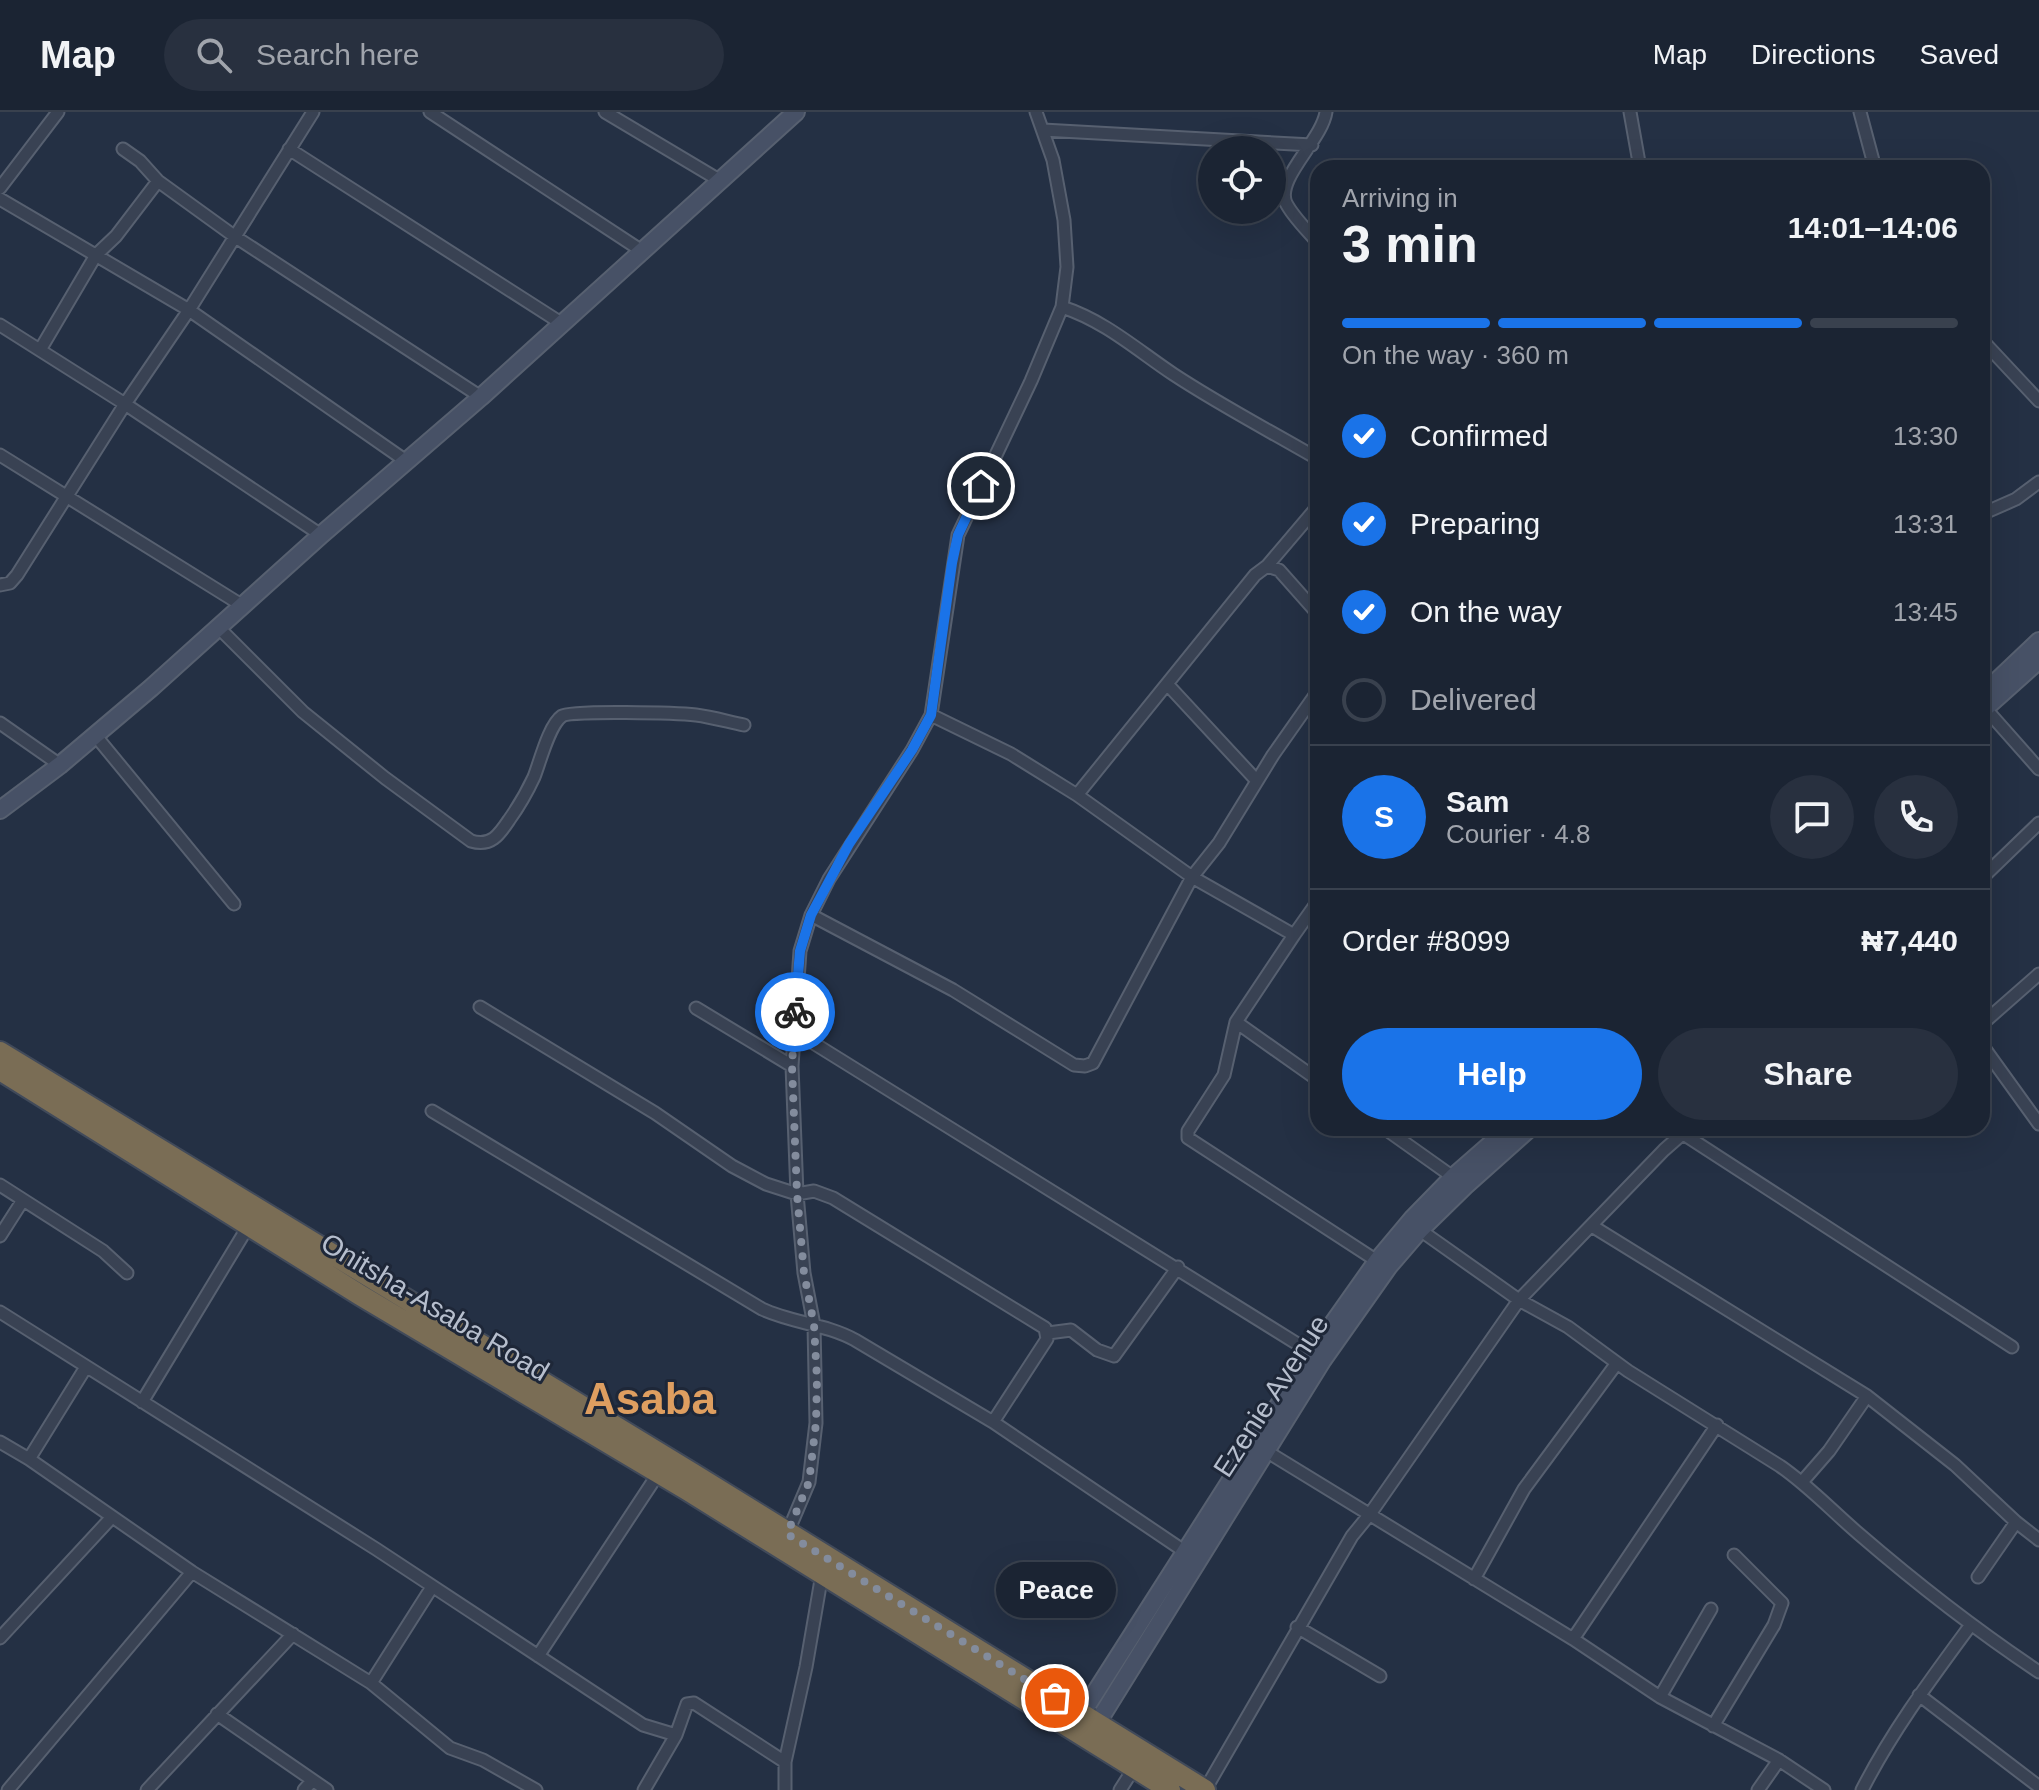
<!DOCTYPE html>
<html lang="en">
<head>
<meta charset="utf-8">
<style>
  :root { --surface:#1b2433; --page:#28303f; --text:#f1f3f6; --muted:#a0a4ac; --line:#39414e; --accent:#1a73e8 }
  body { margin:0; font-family:Helvetica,sans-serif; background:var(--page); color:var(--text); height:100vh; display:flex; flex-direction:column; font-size:30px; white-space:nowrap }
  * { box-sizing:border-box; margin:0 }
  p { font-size:26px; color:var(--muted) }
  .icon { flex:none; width:44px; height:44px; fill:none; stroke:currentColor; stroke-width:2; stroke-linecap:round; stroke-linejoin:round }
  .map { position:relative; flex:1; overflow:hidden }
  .panel { position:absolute; left:1310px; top:48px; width:680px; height:976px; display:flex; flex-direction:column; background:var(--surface); border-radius:24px; box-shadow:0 8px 32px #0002,0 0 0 2px var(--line) }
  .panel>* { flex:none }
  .tools { position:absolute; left:1198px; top:24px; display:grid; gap:16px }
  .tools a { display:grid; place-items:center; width:88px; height:88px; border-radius:50%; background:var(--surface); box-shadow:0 8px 32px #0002,0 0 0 2px var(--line); font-size:40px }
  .pin { position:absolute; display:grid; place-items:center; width:68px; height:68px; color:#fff; margin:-34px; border:4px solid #fff; border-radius:50%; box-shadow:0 2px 8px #0007 }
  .courier { position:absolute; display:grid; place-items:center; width:80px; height:80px; margin:-40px; border:6px solid #1a73e8; border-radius:50%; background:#fff; color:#222; box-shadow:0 2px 10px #0007 }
  .bubble { position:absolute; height:56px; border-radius:28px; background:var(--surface); box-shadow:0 8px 32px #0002,0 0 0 2px var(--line); font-size:26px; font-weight:700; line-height:56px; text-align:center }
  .overview em { font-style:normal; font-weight:700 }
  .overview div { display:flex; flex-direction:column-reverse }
  .overview { display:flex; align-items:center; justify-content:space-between; height:136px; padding:0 32px }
  h1 { font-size:52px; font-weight:700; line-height:60px }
  .bar { display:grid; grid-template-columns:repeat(4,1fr); gap:12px 8px; align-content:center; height:96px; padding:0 32px }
  .bar i { height:10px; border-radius:6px; background:var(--line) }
  .bar .on { background:var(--accent) }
  .bar p { grid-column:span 4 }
  .line { display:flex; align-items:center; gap:20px; padding:0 32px; border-top:2px solid var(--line) }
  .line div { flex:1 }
  .round { display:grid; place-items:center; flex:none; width:84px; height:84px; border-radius:42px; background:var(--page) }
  ol { padding:0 32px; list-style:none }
  li { display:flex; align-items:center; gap:24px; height:88px }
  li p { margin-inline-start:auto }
  li .icon { padding:8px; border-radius:50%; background:var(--accent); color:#fff; stroke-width:4 }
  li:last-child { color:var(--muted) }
  li i { width:44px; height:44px; border:4px solid var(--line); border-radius:50% }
  .button { display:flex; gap:16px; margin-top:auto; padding:16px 32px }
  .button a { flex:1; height:92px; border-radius:48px; background:var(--accent); color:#fff; font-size:32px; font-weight:700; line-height:92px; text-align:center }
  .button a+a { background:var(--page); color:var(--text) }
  header { display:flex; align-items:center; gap:48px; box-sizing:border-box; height:112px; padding:0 40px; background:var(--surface); border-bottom:2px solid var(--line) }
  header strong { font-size:38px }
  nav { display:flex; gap:44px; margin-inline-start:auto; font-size:28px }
  .search { width:560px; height:72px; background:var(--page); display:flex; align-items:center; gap:20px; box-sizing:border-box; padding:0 28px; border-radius:44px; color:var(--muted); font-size:30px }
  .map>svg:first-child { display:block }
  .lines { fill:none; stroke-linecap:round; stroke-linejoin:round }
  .street-casing { stroke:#576070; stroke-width:15 }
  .secondary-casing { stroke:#576070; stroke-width:20 }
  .highway-casing { stroke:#414a5a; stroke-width:24 }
  .street { stroke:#394253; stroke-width:11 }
  .secondary { stroke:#475166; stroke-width:16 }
  .highway { stroke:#7a6d55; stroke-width:20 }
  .done { stroke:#838c9d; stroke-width:8; stroke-dasharray:0 14.4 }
  .route { stroke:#1a73e8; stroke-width:10 }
  .labels { text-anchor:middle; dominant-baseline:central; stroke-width:6; stroke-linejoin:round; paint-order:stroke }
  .street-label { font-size:28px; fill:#b6becd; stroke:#1e2738 }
  .town-label { font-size:44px; font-weight:bold; fill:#de9e60; stroke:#1e2738 }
</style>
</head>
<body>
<header>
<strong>Map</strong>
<div class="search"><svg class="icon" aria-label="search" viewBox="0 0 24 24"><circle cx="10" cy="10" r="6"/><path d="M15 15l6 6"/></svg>Search here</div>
<nav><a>Map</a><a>Directions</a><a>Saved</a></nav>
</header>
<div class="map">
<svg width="2039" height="1678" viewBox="0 0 2039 1678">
  <rect width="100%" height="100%" fill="#243044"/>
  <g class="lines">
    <g class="street-casing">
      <path id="street" d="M313,0L189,198L406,349
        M430,0L642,139
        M605,0L719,68
        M1630,0L1640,56
        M1860,0L1875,56
        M1043,18L1312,33
        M123,37L140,49L158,69L234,124L481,285
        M289,37L561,211
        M0,76L58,0
        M0,87L189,198L125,292L17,463L10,471L0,473
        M1318,131C1308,119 1293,105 1286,91C1275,67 1322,28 1326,0
        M1062,195C1105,209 1137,238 1173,262C1220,293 1270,319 1318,347
        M0,213L125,292L321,423
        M1982,228L2039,289
        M40,238L96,143L116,124L158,69
        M0,343L243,494
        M1982,402L2016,387L2039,370
        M1267,454L1318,394
        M219,516L303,600L385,666L471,729C491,735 499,723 509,708C519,694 527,680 534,665C540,650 549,613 562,604C571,598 679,601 696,603C712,605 729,610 744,613
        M1168,573L1257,669
        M1985,596L2039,657
        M931,603L1011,642L1077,683L1192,765L1294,823L1318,789
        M0,611L60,653
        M95,623L234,792
        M1077,683L1255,463L1267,454L1279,458L1318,502
        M1982,766L2039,711
        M811,803L953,878L1074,953L1085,954L1093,951L1192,765L1219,731L1273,643L1318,579
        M1294,823L1236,910L1224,963L1188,1019V1026L1377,1149
        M480,895L655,1001L732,1054L766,1072L797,1082L814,1079L833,1086L1045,1216L1047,1227L993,1310
        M696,896L792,954
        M1236,910L1318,968
        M1982,912L2039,862
        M794,919L1312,1241
        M1982,933L2039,1012
        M432,999L762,1197C792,1211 826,1212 855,1228L993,1310L1184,1439
        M1384,1016L1453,1065
        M1674,1016L2012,1235
        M0,1073L103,1139L127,1161
        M1592,1114L1867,1284L1955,1353L2016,1410L2039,1428
        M1420,1118L1519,1188L1568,1215L1628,1259L1780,1354C1809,1374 1832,1399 1859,1422C1917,1472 1976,1518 2039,1560
        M0,1124L23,1088
        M0,1200L376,1437L643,1613L676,1623L687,1592L694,1591L785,1650L806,1555L822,1462
        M1048,1221L1071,1218L1097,1238L1114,1244L1178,1155
        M142,1290L249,1113
        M0,1330L29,1347L192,1460L371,1571L450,1636L483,1648L536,1678
        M1266,1339L1573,1527L1660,1585L1779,1648L1824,1678
        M29,1347L86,1255
        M1802,1370L1829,1339L1867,1284
        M787,1422L809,1370L816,1311L814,1213L804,1161L797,1082L792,954L800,839L811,803L829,767L912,638L931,603L958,423L1031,269L1062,195L1067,155L1064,108L1053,48L1036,0
        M1978,1465L2016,1410
        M1474,1467L1524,1377L1617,1251
        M1297,1515L1380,1564
        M0,1526L112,1405
        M1573,1527L1717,1313
        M538,1544L658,1362
        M371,1571L432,1475
        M1919,1583L2038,1674
        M1660,1585L1711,1497
        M217,1602L327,1678
        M1713,1614L1774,1513L1782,1491L1734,1443
        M785,1650V1678
        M8,1678L192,1460
        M147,1678L293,1522
        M304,1678L312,1669
        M644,1678L676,1623
        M1120,1678L1134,1656
        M1205,1678L1352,1424L1370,1402L1519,1188L1664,1038L1689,1016
        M1758,1678L1779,1648
        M1862,1678C1892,1619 1931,1567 1970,1514"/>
    </g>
    <g class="secondary-casing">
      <path id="secondary" d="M1982,583L2039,529
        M1982,599L2039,548
        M0,698L60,653L151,576L321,423L481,285L796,0
        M1081,1603L1312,1241L1377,1149L1413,1106L1453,1065L1509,1016
        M1096,1613L1322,1249L1389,1154L1420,1118L1465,1074L1530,1016"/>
    </g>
    <g class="highway-casing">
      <path id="highway" d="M0,940L692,1361L1205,1678
        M0,958L360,1183L687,1378L1170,1678"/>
    </g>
    <use href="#street" class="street"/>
    <use href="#secondary" class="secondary"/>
    <use href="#highway" class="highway"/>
  </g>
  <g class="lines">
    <path class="done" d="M795,900L792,954L797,1082L804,1161L814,1213L817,1267L816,1311L809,1370L787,1422L1055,1586"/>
    <path class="route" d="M795,900L800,839L811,803L849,732L912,638L931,603L952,451L958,423L981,374"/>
  </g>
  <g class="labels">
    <g class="street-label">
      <text transform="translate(435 1195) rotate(31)">Onitsha-Asaba Road</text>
      <text transform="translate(1271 1284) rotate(-57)">Ezenie Avenue</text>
    </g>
    <g class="town-label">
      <text x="650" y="1286">Asaba</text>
    </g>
  </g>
</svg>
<div class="tools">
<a><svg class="icon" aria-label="locate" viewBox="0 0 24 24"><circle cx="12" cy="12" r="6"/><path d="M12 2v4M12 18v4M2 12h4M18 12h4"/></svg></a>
</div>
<div class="pin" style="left:1055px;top:1586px;background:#ea580c"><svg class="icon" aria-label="bag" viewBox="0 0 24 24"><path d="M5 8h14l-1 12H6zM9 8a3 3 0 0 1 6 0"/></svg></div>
<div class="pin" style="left:981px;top:374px;background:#1f2937"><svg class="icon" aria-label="home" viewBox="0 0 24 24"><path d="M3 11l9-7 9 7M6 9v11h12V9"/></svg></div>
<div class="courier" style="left:795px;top:900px"><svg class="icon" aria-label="bike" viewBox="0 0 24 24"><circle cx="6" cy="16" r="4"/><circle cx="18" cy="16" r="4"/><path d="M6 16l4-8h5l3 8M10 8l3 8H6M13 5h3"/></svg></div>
<div class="bubble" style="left:996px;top:1450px;width:120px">Peace</div>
<section class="panel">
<div class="overview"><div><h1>3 min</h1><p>Arriving in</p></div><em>14:01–14:06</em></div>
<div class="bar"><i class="on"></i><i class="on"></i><i class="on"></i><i></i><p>On the way · 360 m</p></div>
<ol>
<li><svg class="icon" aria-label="check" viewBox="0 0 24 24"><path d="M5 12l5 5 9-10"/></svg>Confirmed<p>13:30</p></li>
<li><svg class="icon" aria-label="check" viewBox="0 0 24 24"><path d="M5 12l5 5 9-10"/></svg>Preparing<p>13:31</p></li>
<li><svg class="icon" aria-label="check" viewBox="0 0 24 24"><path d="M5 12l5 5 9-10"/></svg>On the way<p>13:45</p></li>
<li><i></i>Delivered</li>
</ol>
<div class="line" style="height:144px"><b class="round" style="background:var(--accent);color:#fff">S</b><div><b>Sam</b><p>Courier · 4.8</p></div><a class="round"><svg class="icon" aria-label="chat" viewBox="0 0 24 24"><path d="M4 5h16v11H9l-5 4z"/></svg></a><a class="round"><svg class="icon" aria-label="phone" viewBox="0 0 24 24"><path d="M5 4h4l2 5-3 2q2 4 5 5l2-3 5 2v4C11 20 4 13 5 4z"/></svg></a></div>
<div class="line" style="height:104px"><div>Order #8099</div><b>₦7,440</b></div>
<div class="button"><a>Help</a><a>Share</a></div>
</section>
</div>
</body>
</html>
